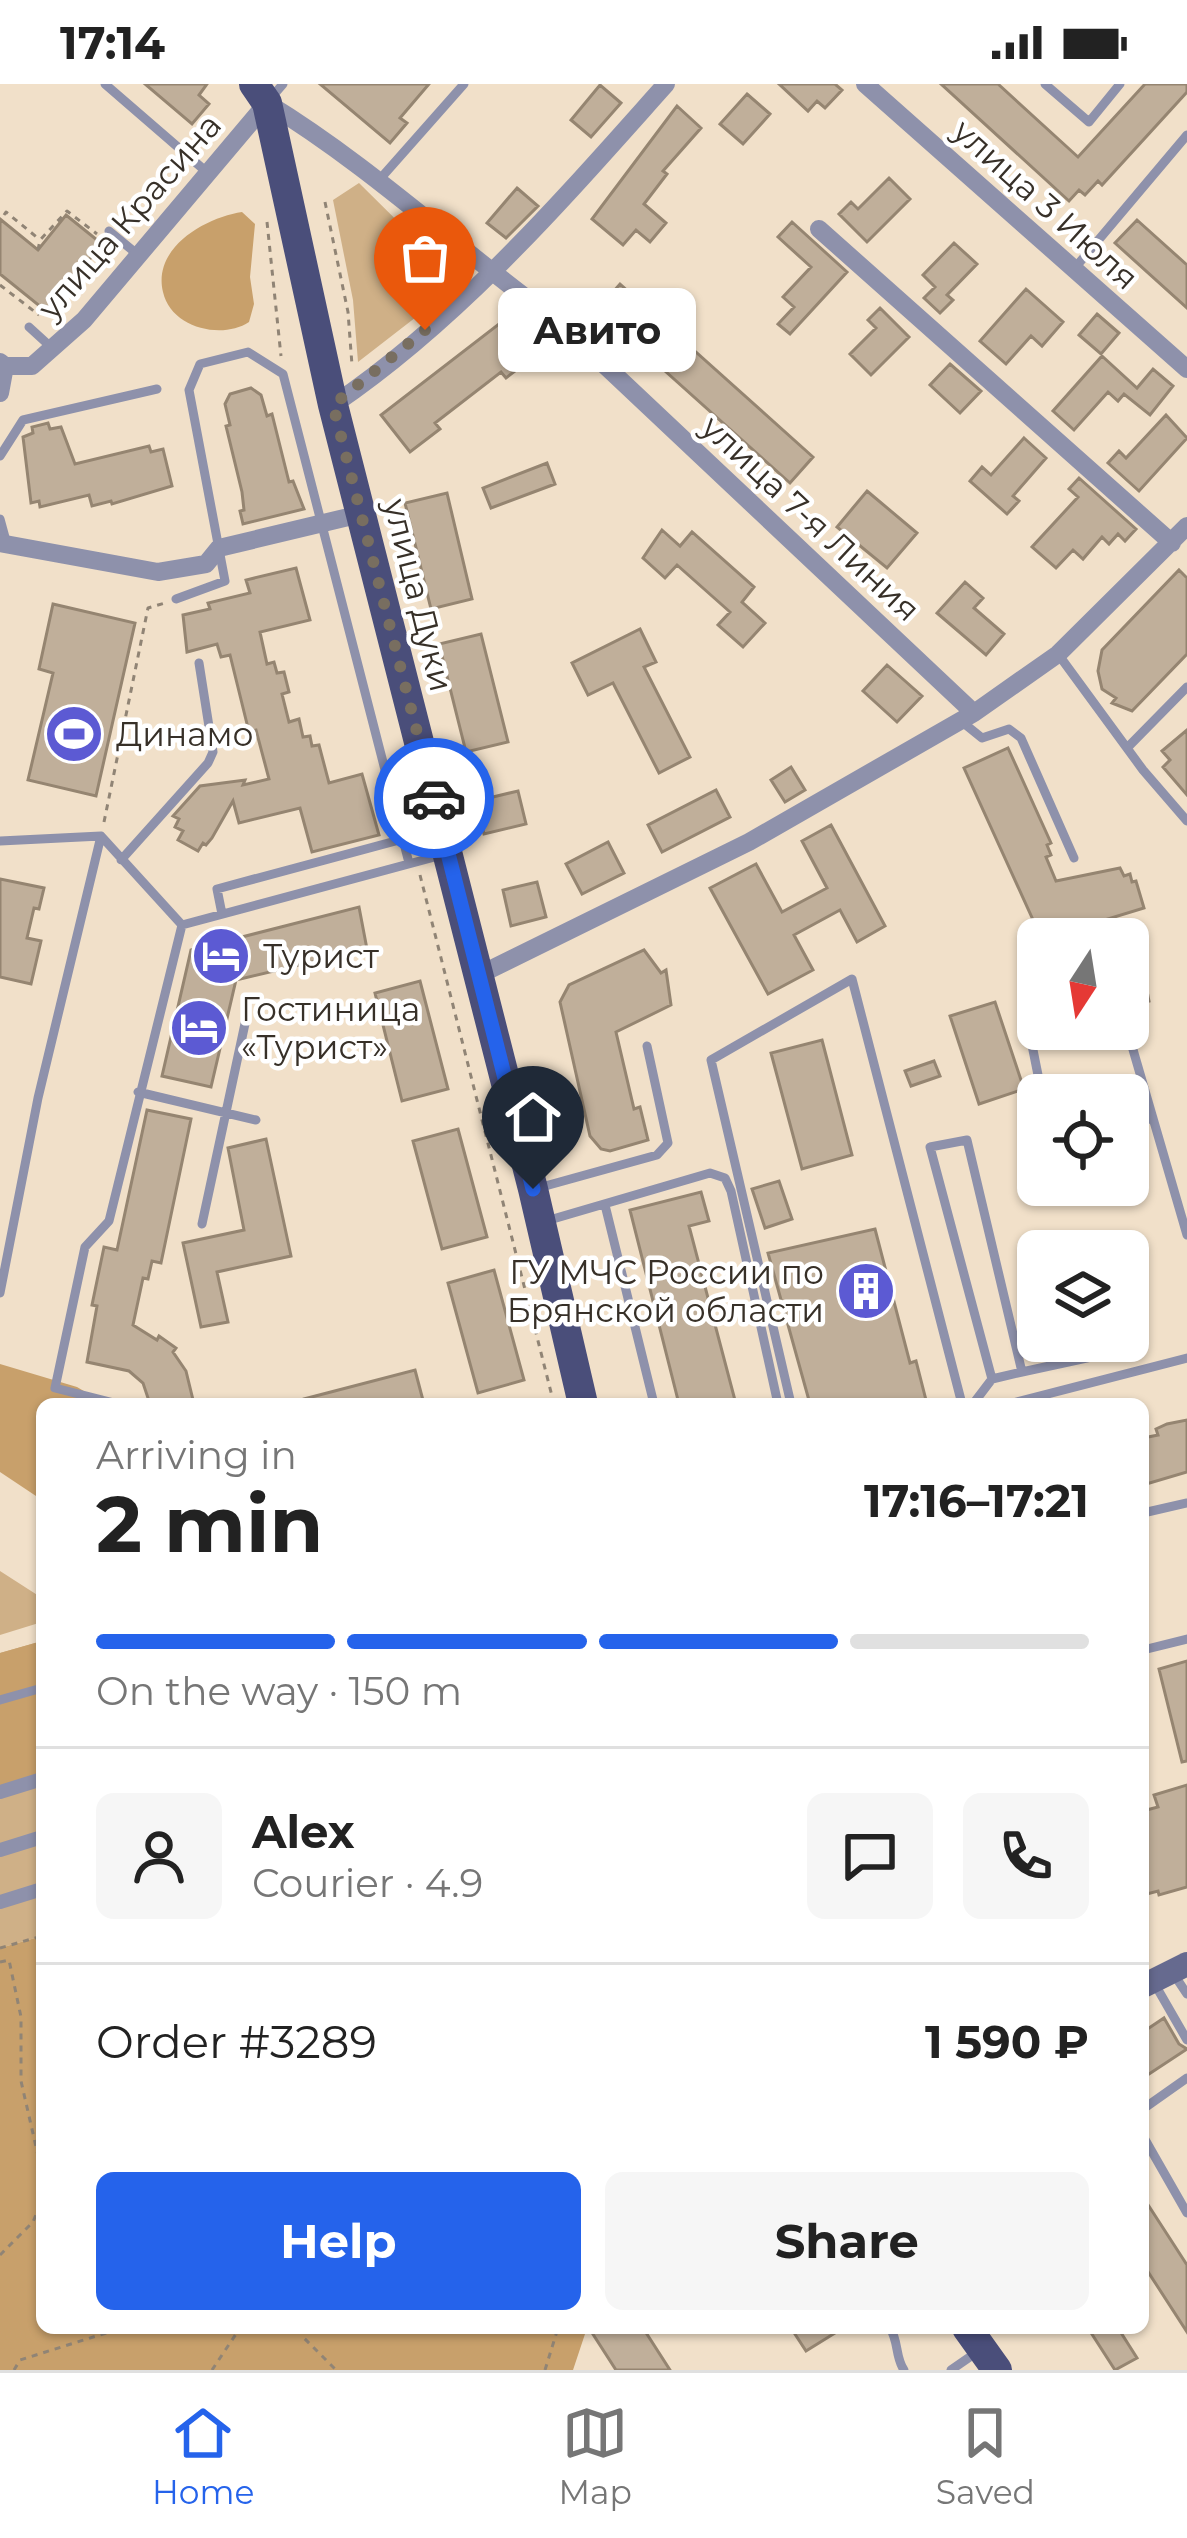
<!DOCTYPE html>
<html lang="en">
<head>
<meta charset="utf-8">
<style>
  :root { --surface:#fff; --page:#f6f6f6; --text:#222; --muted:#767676; --line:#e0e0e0; --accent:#2563eb }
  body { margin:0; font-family:Montserrat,sans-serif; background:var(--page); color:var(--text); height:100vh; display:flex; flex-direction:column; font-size:45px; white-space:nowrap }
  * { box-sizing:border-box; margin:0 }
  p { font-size:39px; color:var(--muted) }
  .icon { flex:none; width:66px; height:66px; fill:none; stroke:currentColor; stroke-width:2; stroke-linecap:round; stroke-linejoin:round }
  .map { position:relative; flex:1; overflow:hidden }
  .panel { position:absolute; left:36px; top:1314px; width:1113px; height:936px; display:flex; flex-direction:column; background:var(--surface); border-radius:18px; box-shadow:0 3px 9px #0004 }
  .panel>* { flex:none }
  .needle { width:78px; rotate:192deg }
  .buttons { position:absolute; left:1017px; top:834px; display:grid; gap:24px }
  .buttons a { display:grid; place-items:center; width:132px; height:132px; border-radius:18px; background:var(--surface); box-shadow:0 3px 9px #0004; font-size:60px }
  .pin { position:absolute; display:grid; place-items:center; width:102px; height:102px; color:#fff; margin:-123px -51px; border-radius:50% 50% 50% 0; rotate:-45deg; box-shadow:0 0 12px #0007 }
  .pin .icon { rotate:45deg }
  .courier { position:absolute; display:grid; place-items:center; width:120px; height:120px; margin:-60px; border:9px solid #2563eb; border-radius:50%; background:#fff; color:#222; box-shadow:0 3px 15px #0007 }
  .bubble { position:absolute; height:84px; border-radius:18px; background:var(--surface); box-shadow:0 3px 9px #0004; font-size:39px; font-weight:700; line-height:84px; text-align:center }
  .overview em { font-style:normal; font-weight:700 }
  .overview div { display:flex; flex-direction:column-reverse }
  .overview { display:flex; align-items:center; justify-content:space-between; height:204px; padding:0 60px }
  h1 { font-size:78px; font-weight:700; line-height:90px }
  .bar { display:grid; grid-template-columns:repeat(4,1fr); gap:18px 12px; align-content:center; height:144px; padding:0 60px }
  .bar i { height:15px; border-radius:9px; background:var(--line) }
  .bar .active { background:var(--accent) }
  .bar p { grid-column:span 4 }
  .line { display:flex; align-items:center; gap:30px; padding:0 60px; border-top:3px solid var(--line) }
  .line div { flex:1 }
  .round { display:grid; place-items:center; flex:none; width:126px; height:126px; border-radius:18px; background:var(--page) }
  .primary-button { display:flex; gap:24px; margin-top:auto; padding:24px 60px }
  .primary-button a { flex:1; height:138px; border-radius:18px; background:var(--accent); color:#fff; font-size:48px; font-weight:700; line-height:138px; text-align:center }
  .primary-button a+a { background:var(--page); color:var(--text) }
  .status { display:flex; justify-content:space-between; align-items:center; height:84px; padding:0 60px; background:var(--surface); direction:ltr }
  .status svg { height:33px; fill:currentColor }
  .menu { display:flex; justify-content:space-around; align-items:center; height:168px; border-top:3px solid var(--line); background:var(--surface); font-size:33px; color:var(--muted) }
  .menu a { display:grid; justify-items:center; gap:6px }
  .menu .active { color:var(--accent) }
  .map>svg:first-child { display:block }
  .green { fill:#cfb087 }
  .forest { fill:#c8a06b }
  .building { fill:#c0af9a; stroke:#958571; stroke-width:3 }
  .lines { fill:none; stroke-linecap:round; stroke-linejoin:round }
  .path { stroke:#908475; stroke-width:3; stroke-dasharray:6 6; stroke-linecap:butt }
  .service { stroke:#8e91ab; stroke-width:9 }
  .pedestrian { stroke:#8e91ab; stroke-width:14 }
  .minor { stroke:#8e91ab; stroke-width:18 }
  .secondary { stroke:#666a8f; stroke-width:24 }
  .primary { stroke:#4a4e7a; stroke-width:30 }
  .done { stroke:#786e60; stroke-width:12; stroke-dasharray:0 21.6 }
  .route { stroke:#2563eb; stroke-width:15 }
  .labels { text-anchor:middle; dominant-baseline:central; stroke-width:9; stroke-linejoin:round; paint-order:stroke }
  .street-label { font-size:33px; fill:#373028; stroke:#fff }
  .poi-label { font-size:33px; fill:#373028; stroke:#fff; text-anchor:start }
</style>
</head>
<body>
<div class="status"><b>17:14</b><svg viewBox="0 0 49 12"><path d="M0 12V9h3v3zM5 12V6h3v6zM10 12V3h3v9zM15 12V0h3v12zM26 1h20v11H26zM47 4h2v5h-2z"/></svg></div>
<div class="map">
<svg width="1187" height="2286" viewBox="0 0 1187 2286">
  <rect width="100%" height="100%" fill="#f1e0c9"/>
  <path class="green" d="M359,99L460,199L358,278L353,216L333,116Z
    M0,1487L42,1514V1538L0,1551Z
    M42,1557V1852L0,1864V1569Z"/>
  <path class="forest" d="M242,128L255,140L250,193L254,220L249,238C222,256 171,244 163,208C152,163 207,133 242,128Z
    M0,1280L77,1303L106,1320H42V1416L0,1388Z
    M42,1557V1604L0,1616V1569Z
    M42,1606V1696L0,1709V1619Z
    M42,1852V2244H587L573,2286H0V1864Z"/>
  <path class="building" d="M145,0H207L199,11L209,20L192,40Z
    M320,0H429L400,34L407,39L390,59Z
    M779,0H835L842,6L825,24L817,17L808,27Z
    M941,0H998L1078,73L1145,0H1187V8L1102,101L1098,97L1085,111L1079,106L1069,117Z
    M600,1L621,19L591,53L571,36Z
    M747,10L770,30L743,60L720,40Z
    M677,22L701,44L663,87L667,90L644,120L666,139L650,158L636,146L623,161L592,135Z
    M889,94L910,115L867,158L839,130L851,118L858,125Z
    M517,104L538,122L506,154L487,139Z
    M66,131L102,160L47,228L0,190V135L38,166Z
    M1137,136L1187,181V224L1115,159Z
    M792,138L847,188L790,250L778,240L794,223L783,213L811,183L778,153Z
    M954,159L977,180L947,211L953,216L940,229L924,214L935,203L923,191Z
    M620,200L813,373L790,399L597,226Z
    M1026,205L1063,238L1042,262L1031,252L1006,280L980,257Z
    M880,224L909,253L871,291L850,270L876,244L868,236Z
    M1097,230L1119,249L1101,270L1079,251Z
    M508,233L537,270L506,294L501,288L435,339L440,345L410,368L381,331Z
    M1102,272L1137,304L1153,285L1173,302L1150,331L1124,310L1118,317L1108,308L1074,346L1053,327Z
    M950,280L981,307L960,329L930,301Z
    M251,304L261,311L267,332L272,330L289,398L293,397L304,425L243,440L240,427L244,426L242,408L226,342L230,341L225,320L230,310Z
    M1166,331L1187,354L1139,407L1108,379L1119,367L1126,374Z
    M48,339L50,345L61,343L75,380L149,362L151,368L163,365L172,402L112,420L111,417L92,422L89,411L40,423L39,417L31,419L23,353L33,349L32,343Z
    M1024,354L1046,374L1013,412L1019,417L1007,430L970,397L982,383L991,391Z
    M547,379L555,400L491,424L483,404Z
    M1079,394L1136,445L1125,457L1118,450L1109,460L1102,453L1083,475L1073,466L1056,484L1032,463L1078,413L1069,405Z
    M867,407L917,449L887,484L837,443Z
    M447,409L472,515L431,525L405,419Z
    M662,446L680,462L692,448L754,503L742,518L765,539L743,563L718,541L730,528L677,481L665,494L643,474Z
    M296,484L310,536L260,548L267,580L274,578L277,589L284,588L289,608L282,610L289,638L299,635L303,653L310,652L312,662L319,661L329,699L362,690L379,751L312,768L300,724L239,739L233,717L212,754L206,761L203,759L198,767L178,756L183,747L175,743L179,735L173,732L200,702L245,696L243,701L269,695L256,646L249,648L230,571L221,573L217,560L187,568L183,531L210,525L208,519L250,509L246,496Z
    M1179,486L1187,494V570L1132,627L1112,619L1116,614L1102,605L1098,587L1102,566Z
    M965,498L983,514L974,524L1004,550L986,571L937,529Z
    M53,520L135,539L96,712L28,696L53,589L39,585Z
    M640,545L656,578L644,583L690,673L659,689L613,599L588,611L572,579Z
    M481,550L508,658L466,668L439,560Z
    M887,581L922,612L897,638L863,607Z
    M1187,646V711L1163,683L1170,676L1162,667Z
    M1008,664L1051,759L1047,761L1051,771L1046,773L1056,797L1120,784L1124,792L1130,790L1132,798L1136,797L1144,824L1072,846L1070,841L1039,849L964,684Z
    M791,683L805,706L785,718L771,696Z
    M716,706L730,733L662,768L648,741Z
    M518,707L526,740L484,750L476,717Z
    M831,741L885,842L857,858L840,826L794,851L813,886L768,910L710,804L756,780L782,828L827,804L802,757Z
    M608,758L624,789L582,810L566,780Z
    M0,795L44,804L39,825L34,824L27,854L41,857L31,900L0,893Z
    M537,798L546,833L511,842L503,806Z
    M359,823L367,865L236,896L211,1003L162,992L191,866Z
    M644,866L661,889L666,886L671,921L616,948L634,1025L640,1023L648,1056L610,1067L601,1065L590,1052L560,918L569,901Z
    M1143,886L1149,917L1128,922V889Z
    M420,897L448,1005L402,1017L375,909Z
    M995,918L1024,1005L979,1020L950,932Z
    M822,956L852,1071L802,1085L771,969Z
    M934,977L940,992L911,1002L905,987Z
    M147,1026L191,1035L161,1179L152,1177L148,1195L143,1194L133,1241L157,1256L159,1252L176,1264L173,1268L186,1287L194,1320H150L143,1299L129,1287L87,1278L97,1222L92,1221L104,1163L117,1166Z
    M458,1045L487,1153L442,1165L413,1057Z
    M266,1055L291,1172L217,1188L228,1238L201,1243L183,1159L244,1146L228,1064Z
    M779,1097L792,1135L765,1144L752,1105Z
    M701,1108L709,1137L689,1142L736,1320H679L630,1126Z
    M875,1145L910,1279L916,1277L927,1320H810L768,1169Z
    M494,1186L524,1296L478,1309L448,1199Z
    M415,1286L424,1320H304V1315Z
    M1187,1336V1388L1143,1401V1354L1158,1351L1156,1345L1167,1340Z
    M1187,1577V1677L1182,1678L1159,1585Z
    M1187,1701V1803L1159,1811L1158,1807L1143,1811V1727L1158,1723L1154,1711Z
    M1164,1934L1179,1960L1187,1965L1143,1994V1948Z
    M1143,2113L1187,2181V2248L1143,2180Z
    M589,2244H643L670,2286H616Z
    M791,2244H843L806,2267Z
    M1088,2244H1118L1137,2274L1115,2286Z"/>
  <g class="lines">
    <path class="path" d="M325,118L348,228L352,281
      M4,131L6,128L39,155
      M267,138L281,272
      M38,166L40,156L67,127L97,150
      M0,201L39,231
      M104,738L148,524L165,519
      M420,791L554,1320
      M0,1864L42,1852
      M0,1878L9,1876L21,1933V1997L42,2089
      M42,1939L38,1950L42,1952
      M0,2171L33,2138L42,2116
      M302,2244V2252L336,2286
      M14,2286L20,2276L122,2244
      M212,2286L240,2244
      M545,2286L558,2244"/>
    <path class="service" d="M105,0L209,90
      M1045,0L1089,38L1120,0
      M270,15L283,0
      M380,95L464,0
      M109,147L137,170
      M1074,185L1187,51
      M29,243L52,264
      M0,372L23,336L157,305
      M0,435L6,457
      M176,515L225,497L189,306L200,280L248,268L283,290L409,779
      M1058,570L1143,686L1187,737
      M961,637L982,654L1009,645L1021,654L1074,774
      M1128,663L1187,603
      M101,752L182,841
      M0,757L101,752
      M121,776L208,679L213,668L199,579
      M222,830L217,805L403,755
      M182,841L442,771
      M1127,945L1187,1151
      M138,1008L256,1036
      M1042,1011L1031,956L1075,945
      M1128,1041L1153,1034
      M538,1104L657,1071L668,1059L647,962
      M605,1121L654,1320
      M546,1137L710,1089L725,1094L731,1107L778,1320
      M202,1140L246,935
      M0,1209L38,1014L101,752
      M1022,1288L992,1295L930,1063L967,1056L1022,1288L1119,1267
      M118,1320L55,1304L85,1163L109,1137L182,841
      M791,1320L711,976L852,895L962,1320
      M973,1320L992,1295
      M1009,1320L1187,1274
      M1143,1429L1187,1419
      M1143,1566L1187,1555
      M0,1616L42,1604
      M1175,1892L1187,1910
      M1153,1897L1187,1956
      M1143,2025L1187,1994
      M1143,2052L1187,2129
      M890,2244C899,2258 895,2273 904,2286
      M951,2286L977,2268"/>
    <path class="pedestrian" d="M0,1708L42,1695
      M0,1766L42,1753
      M0,1818L42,1805"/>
    <path class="minor" d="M865,0L1187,285
      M819,145L1172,459
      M0,278L5,282H32L84,236L267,19C372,83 461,168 561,240L974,629
      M0,309L5,282
      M333,321C461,234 564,114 666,0
      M0,459L158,488L206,480L219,464L361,430
      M479,891L749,758L974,629L1058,570L1187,442"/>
    <path class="secondary" d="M1143,1902L1187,1880"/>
    <path class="primary" d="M254,0L267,19L333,321L533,1105L583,1320
      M967,2244L997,2286"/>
  </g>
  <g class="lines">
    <path class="done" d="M425,246L333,321L434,714"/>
    <path class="route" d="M434,714L533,1105"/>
  </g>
  <defs>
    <g id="stadium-disc" transform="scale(3)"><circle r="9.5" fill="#5c5ad3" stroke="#fff"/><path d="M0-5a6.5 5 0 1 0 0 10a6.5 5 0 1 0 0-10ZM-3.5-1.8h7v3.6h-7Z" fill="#fff"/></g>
    <g id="hotel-disc" transform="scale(3)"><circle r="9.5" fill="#5c5ad3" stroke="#fff"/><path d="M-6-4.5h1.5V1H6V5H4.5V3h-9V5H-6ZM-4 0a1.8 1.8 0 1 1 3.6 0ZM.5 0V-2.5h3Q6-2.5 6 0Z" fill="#fff"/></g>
    <g id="building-disc" transform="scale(3)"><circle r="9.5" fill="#5c5ad3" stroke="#fff"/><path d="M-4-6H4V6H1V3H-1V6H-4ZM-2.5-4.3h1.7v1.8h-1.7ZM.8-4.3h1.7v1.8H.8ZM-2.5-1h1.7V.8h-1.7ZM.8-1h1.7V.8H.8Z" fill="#fff"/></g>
  </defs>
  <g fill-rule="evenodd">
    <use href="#stadium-disc" x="74" y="650"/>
    <use href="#hotel-disc" x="221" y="872"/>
    <use href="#hotel-disc" x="199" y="944"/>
    <use href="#building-disc" x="866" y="1207"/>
  </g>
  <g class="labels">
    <g class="street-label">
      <text transform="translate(1046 120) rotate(42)">улица 3 Июля</text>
      <text transform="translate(129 132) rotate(-49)">улица Красина</text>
      <text transform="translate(811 434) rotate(43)">улица 7-я Линия</text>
      <text transform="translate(419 511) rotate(76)">улица Дуки</text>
    </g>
    <g class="poi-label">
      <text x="116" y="650">Динамо</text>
      <text x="263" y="872">Турист</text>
      <text x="241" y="925">Гостиница<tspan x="241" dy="38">«Турист»</tspan></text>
      <text x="824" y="1188" text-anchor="end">ГУ МЧС России по<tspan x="824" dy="38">Брянской области</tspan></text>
    </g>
  </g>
</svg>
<div class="buttons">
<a><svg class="needle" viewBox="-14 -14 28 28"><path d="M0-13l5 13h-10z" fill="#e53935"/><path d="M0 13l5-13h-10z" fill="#767676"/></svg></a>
<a><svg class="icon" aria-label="locate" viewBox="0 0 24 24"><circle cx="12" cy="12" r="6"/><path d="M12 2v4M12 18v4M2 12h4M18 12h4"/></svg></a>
<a><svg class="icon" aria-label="layers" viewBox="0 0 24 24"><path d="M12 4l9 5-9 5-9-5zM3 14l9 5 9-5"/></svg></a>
</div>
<div class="pin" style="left:425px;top:246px;background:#ea580c"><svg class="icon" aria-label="bag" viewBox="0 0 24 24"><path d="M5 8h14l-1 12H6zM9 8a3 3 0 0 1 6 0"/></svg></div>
<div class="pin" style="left:533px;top:1105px;background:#1f2937"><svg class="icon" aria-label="home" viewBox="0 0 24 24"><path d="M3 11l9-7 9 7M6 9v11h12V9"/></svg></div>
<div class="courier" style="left:434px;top:714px"><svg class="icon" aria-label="car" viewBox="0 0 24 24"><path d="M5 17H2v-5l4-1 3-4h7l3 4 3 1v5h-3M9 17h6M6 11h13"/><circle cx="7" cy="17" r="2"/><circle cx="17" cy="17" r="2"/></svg></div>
<div class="bubble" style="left:498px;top:204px;width:198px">Авито</div>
<section class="panel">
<div class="overview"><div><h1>2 min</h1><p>Arriving in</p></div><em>17:16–17:21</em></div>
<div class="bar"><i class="active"></i><i class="active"></i><i class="active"></i><i></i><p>On the way · 150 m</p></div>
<div class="line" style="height:216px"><a class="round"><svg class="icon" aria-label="person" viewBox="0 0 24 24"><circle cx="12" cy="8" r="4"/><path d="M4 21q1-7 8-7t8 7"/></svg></a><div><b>Alex</b><p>Courier · 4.9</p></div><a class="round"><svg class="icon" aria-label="chat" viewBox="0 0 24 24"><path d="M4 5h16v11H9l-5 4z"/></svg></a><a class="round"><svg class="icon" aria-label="phone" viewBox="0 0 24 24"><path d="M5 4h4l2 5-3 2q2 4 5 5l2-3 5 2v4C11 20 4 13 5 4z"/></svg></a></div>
<div class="line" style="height:156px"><div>Order #3289</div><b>1 590 ₽</b></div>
<div class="primary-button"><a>Help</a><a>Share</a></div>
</section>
</div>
<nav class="menu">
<a class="active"><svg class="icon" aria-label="home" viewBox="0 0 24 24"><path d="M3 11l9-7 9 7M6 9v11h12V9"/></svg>Home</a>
<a><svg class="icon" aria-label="map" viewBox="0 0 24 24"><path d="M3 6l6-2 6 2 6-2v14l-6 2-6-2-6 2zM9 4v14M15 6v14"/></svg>Map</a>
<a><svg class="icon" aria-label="saved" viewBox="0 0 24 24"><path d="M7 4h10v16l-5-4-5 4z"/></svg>Saved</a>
</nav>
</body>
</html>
